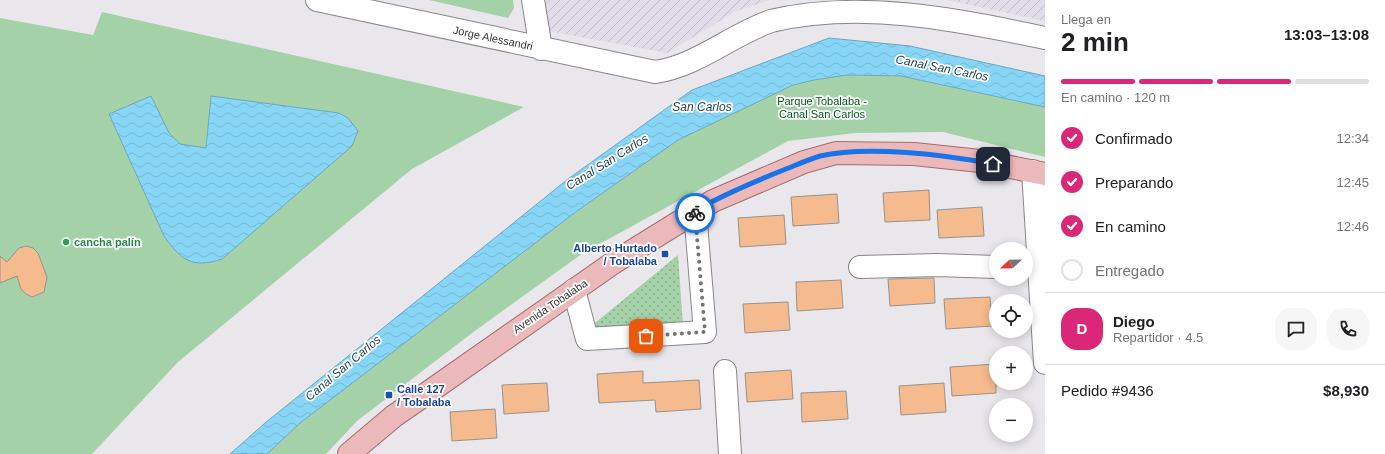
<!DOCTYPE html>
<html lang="es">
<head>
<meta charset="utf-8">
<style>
  :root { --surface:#fff; --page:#f6f6f6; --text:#202124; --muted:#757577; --line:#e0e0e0; --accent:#db2777 }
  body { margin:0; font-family:Helvetica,sans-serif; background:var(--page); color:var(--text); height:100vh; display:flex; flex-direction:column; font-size:15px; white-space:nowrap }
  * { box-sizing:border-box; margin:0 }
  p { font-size:13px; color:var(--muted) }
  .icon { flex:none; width:22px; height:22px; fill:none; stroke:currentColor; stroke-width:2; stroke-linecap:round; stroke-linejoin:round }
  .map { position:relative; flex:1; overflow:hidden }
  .side { display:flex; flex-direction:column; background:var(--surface); width:340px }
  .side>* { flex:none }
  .needle { width:26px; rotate:248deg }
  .tools { position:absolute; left:989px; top:242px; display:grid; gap:8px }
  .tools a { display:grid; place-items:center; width:44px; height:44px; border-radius:50%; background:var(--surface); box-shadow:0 2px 10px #0003; font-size:20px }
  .pin { position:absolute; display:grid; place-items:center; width:34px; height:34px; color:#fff; margin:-17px; border-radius:8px; box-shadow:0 2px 6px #0006 }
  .courier { position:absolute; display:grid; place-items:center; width:40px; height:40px; margin:-20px; border:3px solid #1a73e8; border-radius:50%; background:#fff; color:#222; box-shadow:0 1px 5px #0007 }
  .headline em { font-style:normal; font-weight:600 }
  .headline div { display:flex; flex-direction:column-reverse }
  .headline { display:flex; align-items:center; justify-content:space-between; height:68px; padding:0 16px }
  h1 { font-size:26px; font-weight:600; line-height:30px }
  .bar { display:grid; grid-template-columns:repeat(4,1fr); gap:6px 4px; align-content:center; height:48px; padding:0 16px }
  .bar i { height:5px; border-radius:3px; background:var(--line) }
  .bar .on { background:var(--accent) }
  .bar p { grid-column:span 4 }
  .line { display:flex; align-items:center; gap:10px; padding:0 16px; border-top:1px solid var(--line) }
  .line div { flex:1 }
  .round { display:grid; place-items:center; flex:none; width:42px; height:42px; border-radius:16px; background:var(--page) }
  ol { padding:0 16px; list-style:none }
  li { display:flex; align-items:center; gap:12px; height:44px }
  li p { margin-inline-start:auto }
  li .icon { padding:4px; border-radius:50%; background:var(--accent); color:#fff; stroke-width:4 }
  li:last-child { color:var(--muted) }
  li i { width:22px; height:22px; border:2px solid var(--line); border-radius:50% }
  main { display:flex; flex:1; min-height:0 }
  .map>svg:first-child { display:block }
  .industrial { fill:url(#industrial-furrows) }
  .grass { fill:url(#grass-dots) }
  .park { fill:#a4d1a7 }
  .water { fill:url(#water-waves); stroke:#6fa6bd }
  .building { fill:#f5ba8d; stroke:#97938f }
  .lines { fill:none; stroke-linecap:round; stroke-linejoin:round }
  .minor-casing { stroke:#88868b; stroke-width:24 }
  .major-casing { stroke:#a46d6f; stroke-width:24 }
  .minor { stroke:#fff; stroke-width:22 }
  .major { stroke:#ecb9bb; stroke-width:22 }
  .done { stroke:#757376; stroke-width:4; stroke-dasharray:0 7.2 }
  .route { stroke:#1a73e8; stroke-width:5 }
  .leisure-dot { fill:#2e9e5b; stroke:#fff; stroke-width:1.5 }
  .transit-dot { fill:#1a4fb4; stroke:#fff; stroke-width:1.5 }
  .labels { text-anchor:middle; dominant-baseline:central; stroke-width:3.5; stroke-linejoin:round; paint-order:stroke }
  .street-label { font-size:11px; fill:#363537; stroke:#fff }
  .park-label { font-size:11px; fill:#015719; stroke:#fff }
  .leisure-label { font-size:11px; font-weight:bold; fill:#27864d; stroke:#fff; text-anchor:start }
  .transit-label { font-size:11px; font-weight:bold; fill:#164399; stroke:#fff; text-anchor:end }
  .water-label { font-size:12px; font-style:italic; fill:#1a3f4d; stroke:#fff }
</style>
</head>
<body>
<main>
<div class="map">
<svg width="1045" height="454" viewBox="0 0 1045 454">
  <defs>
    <pattern id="industrial-furrows" width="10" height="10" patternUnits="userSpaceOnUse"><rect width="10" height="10" fill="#e0dce8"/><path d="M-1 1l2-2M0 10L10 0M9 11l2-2" fill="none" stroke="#c1bdc8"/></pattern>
    <pattern id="grass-dots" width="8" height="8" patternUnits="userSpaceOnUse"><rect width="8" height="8" fill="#a4d1a7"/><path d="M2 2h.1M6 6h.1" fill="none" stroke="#86aa89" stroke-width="1.8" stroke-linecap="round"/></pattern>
    <pattern id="water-waves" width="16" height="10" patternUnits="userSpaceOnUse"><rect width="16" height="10" fill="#87d6f7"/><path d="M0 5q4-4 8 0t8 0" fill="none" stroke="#75b8d4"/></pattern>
  </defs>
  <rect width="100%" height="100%" fill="#e9e7ec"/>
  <path class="industrial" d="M544,0H770L736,11L667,53L548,31Z
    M947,0H1045V21Z"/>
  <path class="grass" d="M678,255L683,326L584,332Z"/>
  <path class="park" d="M429,0H513L514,8L508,18Z
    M102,12L524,107L412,169L178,362L92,454H0V18L93,35Z
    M847,75L901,76L1045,107V157L943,132L855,133L788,141L583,253L472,333L357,421L326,454H267L300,423L577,211L678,140L793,85L814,80Z"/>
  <path class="water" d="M829,38L910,46L1045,76V107L901,76L847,75L814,80L793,85L678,140L577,211L300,423L267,454H230L265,423L568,179L692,90Z
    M151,96L169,133L180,144L206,148L211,96L339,113L348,118L358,131L352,146L222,259C192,269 181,260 164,236L109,114Z"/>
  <path class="building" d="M929,190L930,220L885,222L883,193Z
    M837,194L839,223L793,226L791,197Z
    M982,207L984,236L939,238L937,210Z
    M784,215L786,244L740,247L738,218Z
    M26,246L33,248L38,253L47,277L44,292L32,297L26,294L21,289L17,276L0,283V256L7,262L19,248Z
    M934,278L935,303L890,306L888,279Z
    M841,280L843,308L797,311L796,282Z
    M990,297L992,326L946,329L944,299Z
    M788,302L790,330L745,333L743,304Z
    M996,364V393L952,396L950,367Z
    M791,370L793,399L747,402L745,373Z
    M643,371V383L699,380L701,409L656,412L655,400L599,403L597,374Z
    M547,383L549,411L504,414L502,385Z
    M944,383L946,412L901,415L899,386Z
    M846,391L848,419L802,422L801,393Z
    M495,409L497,438L452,441L450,412Z"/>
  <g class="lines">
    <g class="minor-casing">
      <path id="minor" d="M317,0L655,72C697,66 731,35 771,21C861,0 955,19 1045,38
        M533,0L541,49
        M1033,171L1045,363
        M860,267L937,265L996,267
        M574,290L587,339L705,332L695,211
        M725,371L730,454"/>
    </g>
    <g class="major-casing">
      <path id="major" d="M349,454L394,416L426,394L613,263L713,201L804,162L836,153L914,154L980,161L1045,174"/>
    </g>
    <use href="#minor" class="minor"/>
    <use href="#major" class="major"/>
  </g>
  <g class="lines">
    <path class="done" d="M646,336L705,332L695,213"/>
    <path class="route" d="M695,213V211C722,195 751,183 781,171C794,166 807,160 820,156C867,145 946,155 993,164"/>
  </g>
  <circle class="leisure-dot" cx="66" cy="242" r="4"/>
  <g class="transit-dot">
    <rect x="661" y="250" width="8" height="8" rx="2"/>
    <rect x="385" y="391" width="8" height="8" rx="2"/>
  </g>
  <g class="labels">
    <g class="street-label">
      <text transform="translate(493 38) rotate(12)">Jorge Alessandri</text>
      <text transform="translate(550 306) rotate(-34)">Avenida Tobalaba</text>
    </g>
    <g class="park-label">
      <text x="822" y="101">Parque Tobalaba -<tspan x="822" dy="13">Canal San Carlos</tspan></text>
    </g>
    <g class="leisure-label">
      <text x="74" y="242">cancha palín</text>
    </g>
    <g class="transit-label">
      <text x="657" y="248">Alberto Hurtado<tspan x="657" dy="13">/ Tobalaba</tspan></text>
      <text x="397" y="389" text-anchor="start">Calle 127<tspan x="397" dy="13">/ Tobalaba</tspan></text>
    </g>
    <g class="water-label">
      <text transform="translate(942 68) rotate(11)">Canal San Carlos</text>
      <text x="702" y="107">San Carlos</text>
      <text transform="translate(607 162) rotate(-32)">Canal San Carlos</text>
      <text transform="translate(343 368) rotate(-40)">Canal San Carlos</text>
    </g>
  </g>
</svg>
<div class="tools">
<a><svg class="needle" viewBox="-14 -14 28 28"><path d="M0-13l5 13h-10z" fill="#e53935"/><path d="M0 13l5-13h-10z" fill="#757577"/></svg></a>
<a><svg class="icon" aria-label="locate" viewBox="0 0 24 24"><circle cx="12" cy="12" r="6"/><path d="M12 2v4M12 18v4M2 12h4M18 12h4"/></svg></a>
<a>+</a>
<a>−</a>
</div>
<div class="pin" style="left:646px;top:336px;background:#ea580c"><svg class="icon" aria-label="bag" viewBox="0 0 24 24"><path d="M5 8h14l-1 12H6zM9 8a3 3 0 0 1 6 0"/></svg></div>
<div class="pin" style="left:993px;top:164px;background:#1f2937"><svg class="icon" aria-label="home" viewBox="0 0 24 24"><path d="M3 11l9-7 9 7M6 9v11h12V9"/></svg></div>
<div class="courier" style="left:695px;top:213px"><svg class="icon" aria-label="bike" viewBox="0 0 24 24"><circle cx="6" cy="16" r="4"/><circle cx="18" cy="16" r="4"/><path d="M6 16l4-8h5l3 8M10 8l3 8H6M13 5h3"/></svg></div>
</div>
<section class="side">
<div class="headline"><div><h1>2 min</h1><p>Llega en</p></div><em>13:03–13:08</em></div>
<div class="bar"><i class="on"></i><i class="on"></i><i class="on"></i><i></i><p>En camino · 120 m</p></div>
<ol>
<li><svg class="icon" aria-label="check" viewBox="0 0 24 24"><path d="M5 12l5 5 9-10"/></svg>Confirmado<p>12:34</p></li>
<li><svg class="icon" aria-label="check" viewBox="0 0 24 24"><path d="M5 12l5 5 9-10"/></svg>Preparando<p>12:45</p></li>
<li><svg class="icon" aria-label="check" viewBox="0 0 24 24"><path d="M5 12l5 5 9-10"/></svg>En camino<p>12:46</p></li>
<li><i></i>Entregado</li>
</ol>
<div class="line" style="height:72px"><b class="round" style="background:var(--accent);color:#fff">D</b><div><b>Diego</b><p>Repartidor · 4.5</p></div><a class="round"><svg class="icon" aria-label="chat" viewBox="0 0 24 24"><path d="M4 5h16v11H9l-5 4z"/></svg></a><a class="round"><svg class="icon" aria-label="phone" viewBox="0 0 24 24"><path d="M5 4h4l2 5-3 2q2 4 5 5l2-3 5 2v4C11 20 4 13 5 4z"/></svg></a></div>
<div class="line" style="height:52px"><div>Pedido #9436</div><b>$8,930</b></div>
</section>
</main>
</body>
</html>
